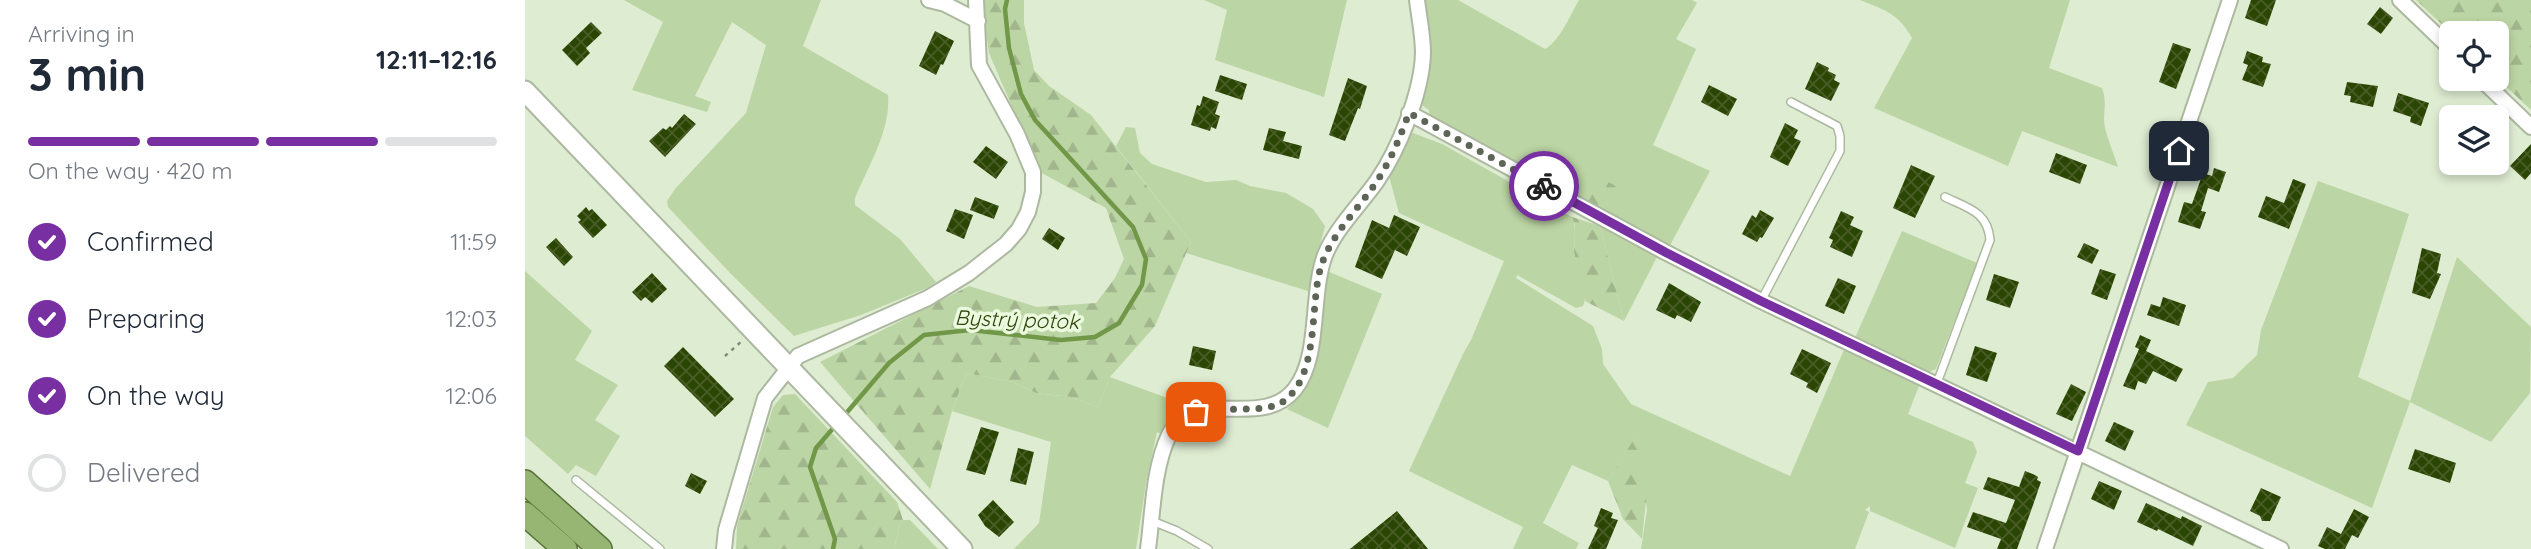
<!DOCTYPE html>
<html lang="en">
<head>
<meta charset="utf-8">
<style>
  :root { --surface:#fff; --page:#f2f2f3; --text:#1f2937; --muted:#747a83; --line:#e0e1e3; --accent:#782fa2 }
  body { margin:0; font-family:Quicksand,sans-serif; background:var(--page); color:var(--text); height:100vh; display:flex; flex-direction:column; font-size:26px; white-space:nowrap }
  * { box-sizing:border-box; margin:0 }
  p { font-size:23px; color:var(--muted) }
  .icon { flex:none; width:38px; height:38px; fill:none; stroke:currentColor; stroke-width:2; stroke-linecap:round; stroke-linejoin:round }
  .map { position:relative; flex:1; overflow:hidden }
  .sheet { display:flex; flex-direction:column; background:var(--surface); width:525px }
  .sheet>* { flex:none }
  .tools { position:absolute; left:1914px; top:21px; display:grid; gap:14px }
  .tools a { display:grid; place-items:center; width:70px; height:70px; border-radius:10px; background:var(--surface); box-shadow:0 4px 10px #0003; font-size:35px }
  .pin { position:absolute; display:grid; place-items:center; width:60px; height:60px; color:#fff; margin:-30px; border-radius:14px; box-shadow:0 4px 10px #0006 }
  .courier { position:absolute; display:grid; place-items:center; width:70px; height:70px; margin:-35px; border:5px solid #782fa2; border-radius:50%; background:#fff; color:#222; box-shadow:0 2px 9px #0007 }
  .summary em { font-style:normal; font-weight:800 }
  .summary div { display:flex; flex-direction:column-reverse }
  .summary { display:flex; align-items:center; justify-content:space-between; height:119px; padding:0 28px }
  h1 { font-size:46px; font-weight:800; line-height:52px }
  .bar { display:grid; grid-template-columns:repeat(4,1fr); gap:10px 7px; align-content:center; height:84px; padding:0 28px }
  .bar i { height:9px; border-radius:5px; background:var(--line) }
  .bar .active { background:var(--accent) }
  .bar p { grid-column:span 4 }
  ol { padding:0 28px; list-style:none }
  li { display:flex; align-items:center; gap:21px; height:77px }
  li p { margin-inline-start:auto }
  li .icon { padding:7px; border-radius:50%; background:var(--accent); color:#fff; stroke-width:4 }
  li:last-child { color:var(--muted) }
  li i { width:38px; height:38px; border:4px solid var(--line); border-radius:50% }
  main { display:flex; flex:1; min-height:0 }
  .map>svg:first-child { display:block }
  .green { fill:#bcd5a4 }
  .forest { fill:url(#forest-firs) }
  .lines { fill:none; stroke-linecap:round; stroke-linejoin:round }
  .stream { stroke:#719748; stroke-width:4.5 }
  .building { fill:url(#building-cross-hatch) }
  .service-casing { stroke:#acb9a0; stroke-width:10 }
  .minor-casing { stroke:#acb9a0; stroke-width:18 }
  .secondary-casing { stroke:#acb9a0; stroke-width:23 }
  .trunk-casing { stroke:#5a753c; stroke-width:26 }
  .path { stroke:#818b79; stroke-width:2.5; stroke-dasharray:3.5 5; stroke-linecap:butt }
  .service { stroke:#fff; stroke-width:7 }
  .minor { stroke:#fff; stroke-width:14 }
  .secondary { stroke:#fff; stroke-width:19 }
  .trunk { stroke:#97b674; stroke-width:23 }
  .done { stroke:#5d6556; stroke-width:7; stroke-dasharray:0 12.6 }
  .route { stroke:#782fa2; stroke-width:9 }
  .labels { text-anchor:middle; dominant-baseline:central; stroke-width:7; stroke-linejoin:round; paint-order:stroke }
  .water-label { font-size:21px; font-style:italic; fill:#2b4307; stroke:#ebf9df }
</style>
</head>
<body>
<main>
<section class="sheet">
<div class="summary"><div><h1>3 min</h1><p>Arriving in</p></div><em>12:11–12:16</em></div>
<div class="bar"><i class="active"></i><i class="active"></i><i class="active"></i><i></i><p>On the way · 420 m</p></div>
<ol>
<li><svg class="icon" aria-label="check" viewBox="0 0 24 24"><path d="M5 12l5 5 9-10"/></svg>Confirmed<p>11:59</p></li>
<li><svg class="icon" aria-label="check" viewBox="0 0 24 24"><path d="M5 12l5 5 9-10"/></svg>Preparing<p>12:03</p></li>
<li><svg class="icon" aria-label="check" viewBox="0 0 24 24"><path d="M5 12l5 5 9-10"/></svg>On the way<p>12:06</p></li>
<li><i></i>Delivered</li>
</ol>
</section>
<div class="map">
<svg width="2006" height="549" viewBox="0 0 2006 549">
  <defs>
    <pattern id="forest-firs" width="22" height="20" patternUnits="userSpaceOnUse" patternTransform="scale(1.75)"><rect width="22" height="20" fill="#bcd5a4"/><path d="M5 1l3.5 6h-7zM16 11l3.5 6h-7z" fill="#a1b68c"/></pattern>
    <pattern id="building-cross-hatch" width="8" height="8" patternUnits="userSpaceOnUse" patternTransform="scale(1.75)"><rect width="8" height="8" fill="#2b4503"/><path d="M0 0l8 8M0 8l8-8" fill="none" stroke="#485d27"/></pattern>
  </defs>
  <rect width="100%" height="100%" fill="#deecd2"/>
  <path class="green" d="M99,0H296L278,46L363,95C366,130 343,167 330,198V205L375,239L411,282L402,288L336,315L269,336L206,274L143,207L142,201L150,189L221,113L241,45L207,22L170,96L186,102L182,112L107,90L138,22Z
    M679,0H822L799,97L690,60L702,10Z
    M896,0H933L1020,49C1035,41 1045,15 1054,0H1167L1172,3L1151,39L1171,49L1128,145L1185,171L1144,247L1075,210L1091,185L1055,182L1046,190L1040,191L905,118L904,110L895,104Z
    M1335,0H1545L1524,68L1577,88C1583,105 1577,112 1580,128C1583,141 1589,154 1593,167L1497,131L1483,166L1349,108L1387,38C1374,14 1360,10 1335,0Z
    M601,127L610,128L615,153L627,164L681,182L711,180L725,186L761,193L788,209L800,226L783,291L661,253L666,242L591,146Z
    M888,133L917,144L1047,217C1052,228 1049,239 1049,251C1051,268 1065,288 1058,306L1051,308L992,275L991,278L1068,326L1077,349L1078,364L1106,404L1265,476L1321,345L1396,381L1383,414L1448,442L1452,452L1440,483L1453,488L1430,548L1345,511V506L1340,510L1344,512L1330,549H1116L1122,510L1112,435L1083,481L1047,465L1018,523L1054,543L1051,549H988L998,527L884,471L938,354L946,340L979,261L874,213L864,176L880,136Z
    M1793,181L1884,214L1833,377L1885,401L1932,257L2006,327L2005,393L1966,442L1885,402L1847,508L1661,425L1683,382L1708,378L1732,355L1736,330Z
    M1075,226L1132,257L1099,321Z
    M1377,231L1452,263L1411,369L1404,372L1330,338Z
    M0,271L67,331L50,360L93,385L70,420L95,436L71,476L51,465L43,474L0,436Z
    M802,271L857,294L803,428L762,409C792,385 791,350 795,315C797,300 800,286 802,271Z
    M441,373L488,382L511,393L546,397L573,407L585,377L653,402L638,435L632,432L621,483L611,549H489L514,523L526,442L427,411Z
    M378,520H385L413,549H369L375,524Z"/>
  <path class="forest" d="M456,0H499V23L509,70L524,86L566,115L666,242L630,326L585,377L573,407L546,397L511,393L488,382L441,373L427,411L405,489L295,362L444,286L512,307L571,303L590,278L599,259L581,208L515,172L464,53Z
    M1891,0H2006V110L1972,78V33L1927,34Z
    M1062,171L1091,186L1075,210L1046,190Z
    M1047,217L1075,226L1099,321L1060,301L1049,252L1050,225Z
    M270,394L372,502L378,520L375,524L369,549H211L212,526L248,407L258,395Z
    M1112,434L1122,492L1117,539L1098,519L1083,481Z"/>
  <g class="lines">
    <path class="stream" d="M318,417L364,363L399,335L445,330L536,340L570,337L594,323L617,285L621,259L608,227L510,120L496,94L484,48L480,9L482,0
      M308,549L310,539L285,467L291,448L310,426"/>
  </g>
  <path class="building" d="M1726,0H1751L1742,26L1720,18Z
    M1855,7L1868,18L1856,34L1842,24Z
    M66,22L77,33L61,48L65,53L52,66L37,50Z
    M410,31L429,41L418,65L416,64L411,75L394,66Z
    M1648,43L1666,49L1651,89L1634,82Z
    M1722,51L1738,57L1737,62L1746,64L1738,87L1717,80L1723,65L1718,63Z
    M1292,62L1304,68L1303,71L1311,75L1309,80L1315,83L1306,101L1280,89Z
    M695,75L722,84L717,100L690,91Z
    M823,78L842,86L835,109L833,108L820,141L804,135Z
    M1822,82L1853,86L1848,107L1825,102L1826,96L1819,95Z
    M1184,85L1212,99L1203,116L1176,102Z
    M1873,93L1904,103L1896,126L1885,122L1886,117L1868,111Z
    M678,96L694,102L690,114L695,116L691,129L686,127L685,131L666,125L672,105L675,106Z
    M159,114L171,124L140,157L124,141L138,128L141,130L145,126L147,128Z
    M1260,123L1273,130L1269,138L1276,141L1263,166L1245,157Z
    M744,128L761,132L758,141L777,146L774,159L738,150Z
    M2006,144V173L2000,180L1985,166Z
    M461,146L483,162L471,179L448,162Z
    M1531,153L1562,165L1555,184L1524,172Z
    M1386,165L1410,176L1390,218L1368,208Z
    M1689,168L1701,172L1694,192L1683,188L1676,211L1681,212L1675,229L1653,222L1659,202L1667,204L1678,173L1687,176Z
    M1768,179L1781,184L1764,229L1733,217L1741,196L1759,203Z
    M450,197L474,206L469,219L445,210Z
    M61,207L64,211L67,209L82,225L68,238L53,222L56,220L52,216Z
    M430,209L448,215L439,239L421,231Z
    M1235,210L1249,218L1237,238L1235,237L1232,242L1217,234L1227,215L1231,218Z
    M1316,211L1329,217L1325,225L1338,231L1327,257L1305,247L1308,240L1304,238Z
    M869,215L895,227L882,256L870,250L857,279L830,267L847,220L864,228Z
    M524,228L540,238L533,250L517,239Z
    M31,238L48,257L39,266L21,247Z
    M1559,243L1574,250L1567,264L1552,257Z
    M1897,248L1916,254L1912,273L1916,274L1905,299L1887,293Z
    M1575,269L1591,274L1582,300L1566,294Z
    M127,273L142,289L127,303L120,297L116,301L107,292Z
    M1469,274L1494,282L1485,308L1461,300Z
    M1313,278L1331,286L1319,314L1300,306Z
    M1144,283L1176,302L1166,322L1152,315L1150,319L1131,310Z
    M1638,297L1661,305L1654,326L1622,315L1626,304L1635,307Z
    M1615,335L1626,340L1621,351L1658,369L1651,382L1628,371L1621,384L1613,381L1610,390L1598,386L1614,349L1610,347Z
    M668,346L691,351L687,370L664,365Z
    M1450,346L1472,353L1462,382L1441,375Z
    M158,347L209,399L190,417L139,366Z
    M1277,349L1306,363L1292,393L1281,387L1283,383L1265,374Z
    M1546,384L1561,392L1547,421L1531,414Z
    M1589,422L1609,431L1600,451L1580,441Z
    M456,427L474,432L460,475L441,470Z
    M493,448L509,452L501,485L485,481Z
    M1890,449L1931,463L1925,483L1883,469Z
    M1500,471L1510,475L1513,477L1512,480L1516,482L1507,508L1492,549H1472L1476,539L1442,527L1448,512L1481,523L1490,500L1458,489L1463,477L1494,487Z
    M166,473L182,481L175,494L160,486Z
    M1574,481L1597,491L1589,510L1566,499Z
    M1736,488L1756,497L1745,521H1737L1735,516L1725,511Z
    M468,500L489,522L474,537L460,526L453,515Z
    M1621,503L1656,519L1657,516L1677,526L1668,546L1633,529L1632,531L1612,522Z
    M1076,508L1088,513L1086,518L1093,520L1081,549H1063L1073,528L1069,526Z
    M1829,509L1844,517L1833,538L1827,535L1820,549H1800L1793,546L1802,527L1816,534Z
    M872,511L903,549H825Z"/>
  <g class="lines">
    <g class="service-casing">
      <path id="service" d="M1236,301L1315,151V136L1312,126L1266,102
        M1412,383L1465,240C1463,212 1443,208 1420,197
        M51,480L135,549
        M627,521L652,531L683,549"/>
    </g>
    <g class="minor-casing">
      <path id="minor" d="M404,0L420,4L453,21
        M1875,0L1927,50
        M1956,79L2006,127
        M884,113L1140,252L1236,301L1756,549
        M199,549L201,530L240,398L273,356L403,298L444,273L481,244L494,229L503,212L508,192V172L492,134L454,65L451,0
        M623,549C628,512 628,469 644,435C670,383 736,432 770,389C796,356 785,295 800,255C811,228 835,205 852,181C874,149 897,92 898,53C898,35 894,17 892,0
        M1520,549L1705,0"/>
    </g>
    <g class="secondary-casing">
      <path id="secondary" d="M0,91L437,549"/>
    </g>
    <g class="trunk-casing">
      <path id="trunk" d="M0,482L75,549
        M0,514L40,549"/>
    </g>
    <path class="path" d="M200,356L217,341"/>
    <use href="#service" class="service"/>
    <use href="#minor" class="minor"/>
    <use href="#secondary" class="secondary"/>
    <use href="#trunk" class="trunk"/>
  </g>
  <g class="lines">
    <path class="done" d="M671,412C696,405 741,415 759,401C794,375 785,308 795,270C804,236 833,210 852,181C866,160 875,137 884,113L1019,186"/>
    <path class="route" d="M1019,186L1140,252L1236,301L1553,451L1654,151"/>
  </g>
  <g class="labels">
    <g class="water-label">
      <text transform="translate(492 319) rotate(2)">Bystrý potok</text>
    </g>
  </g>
</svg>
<div class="tools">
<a><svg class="icon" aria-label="locate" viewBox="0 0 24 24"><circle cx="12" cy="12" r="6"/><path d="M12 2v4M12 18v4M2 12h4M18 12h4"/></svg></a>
<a><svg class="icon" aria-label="layers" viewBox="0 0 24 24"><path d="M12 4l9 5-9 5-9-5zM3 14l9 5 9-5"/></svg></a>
</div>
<div class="pin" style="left:671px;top:412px;background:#ea580c"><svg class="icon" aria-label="bag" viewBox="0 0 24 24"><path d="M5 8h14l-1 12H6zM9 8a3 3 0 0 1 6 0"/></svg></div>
<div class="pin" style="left:1654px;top:151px;background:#1f2937"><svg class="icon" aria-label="home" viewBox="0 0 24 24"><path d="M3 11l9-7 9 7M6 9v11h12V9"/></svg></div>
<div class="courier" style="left:1019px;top:186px"><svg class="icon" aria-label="bike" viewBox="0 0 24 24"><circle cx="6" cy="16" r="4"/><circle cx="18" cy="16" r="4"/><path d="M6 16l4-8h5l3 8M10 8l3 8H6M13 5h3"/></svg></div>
</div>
</main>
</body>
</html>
